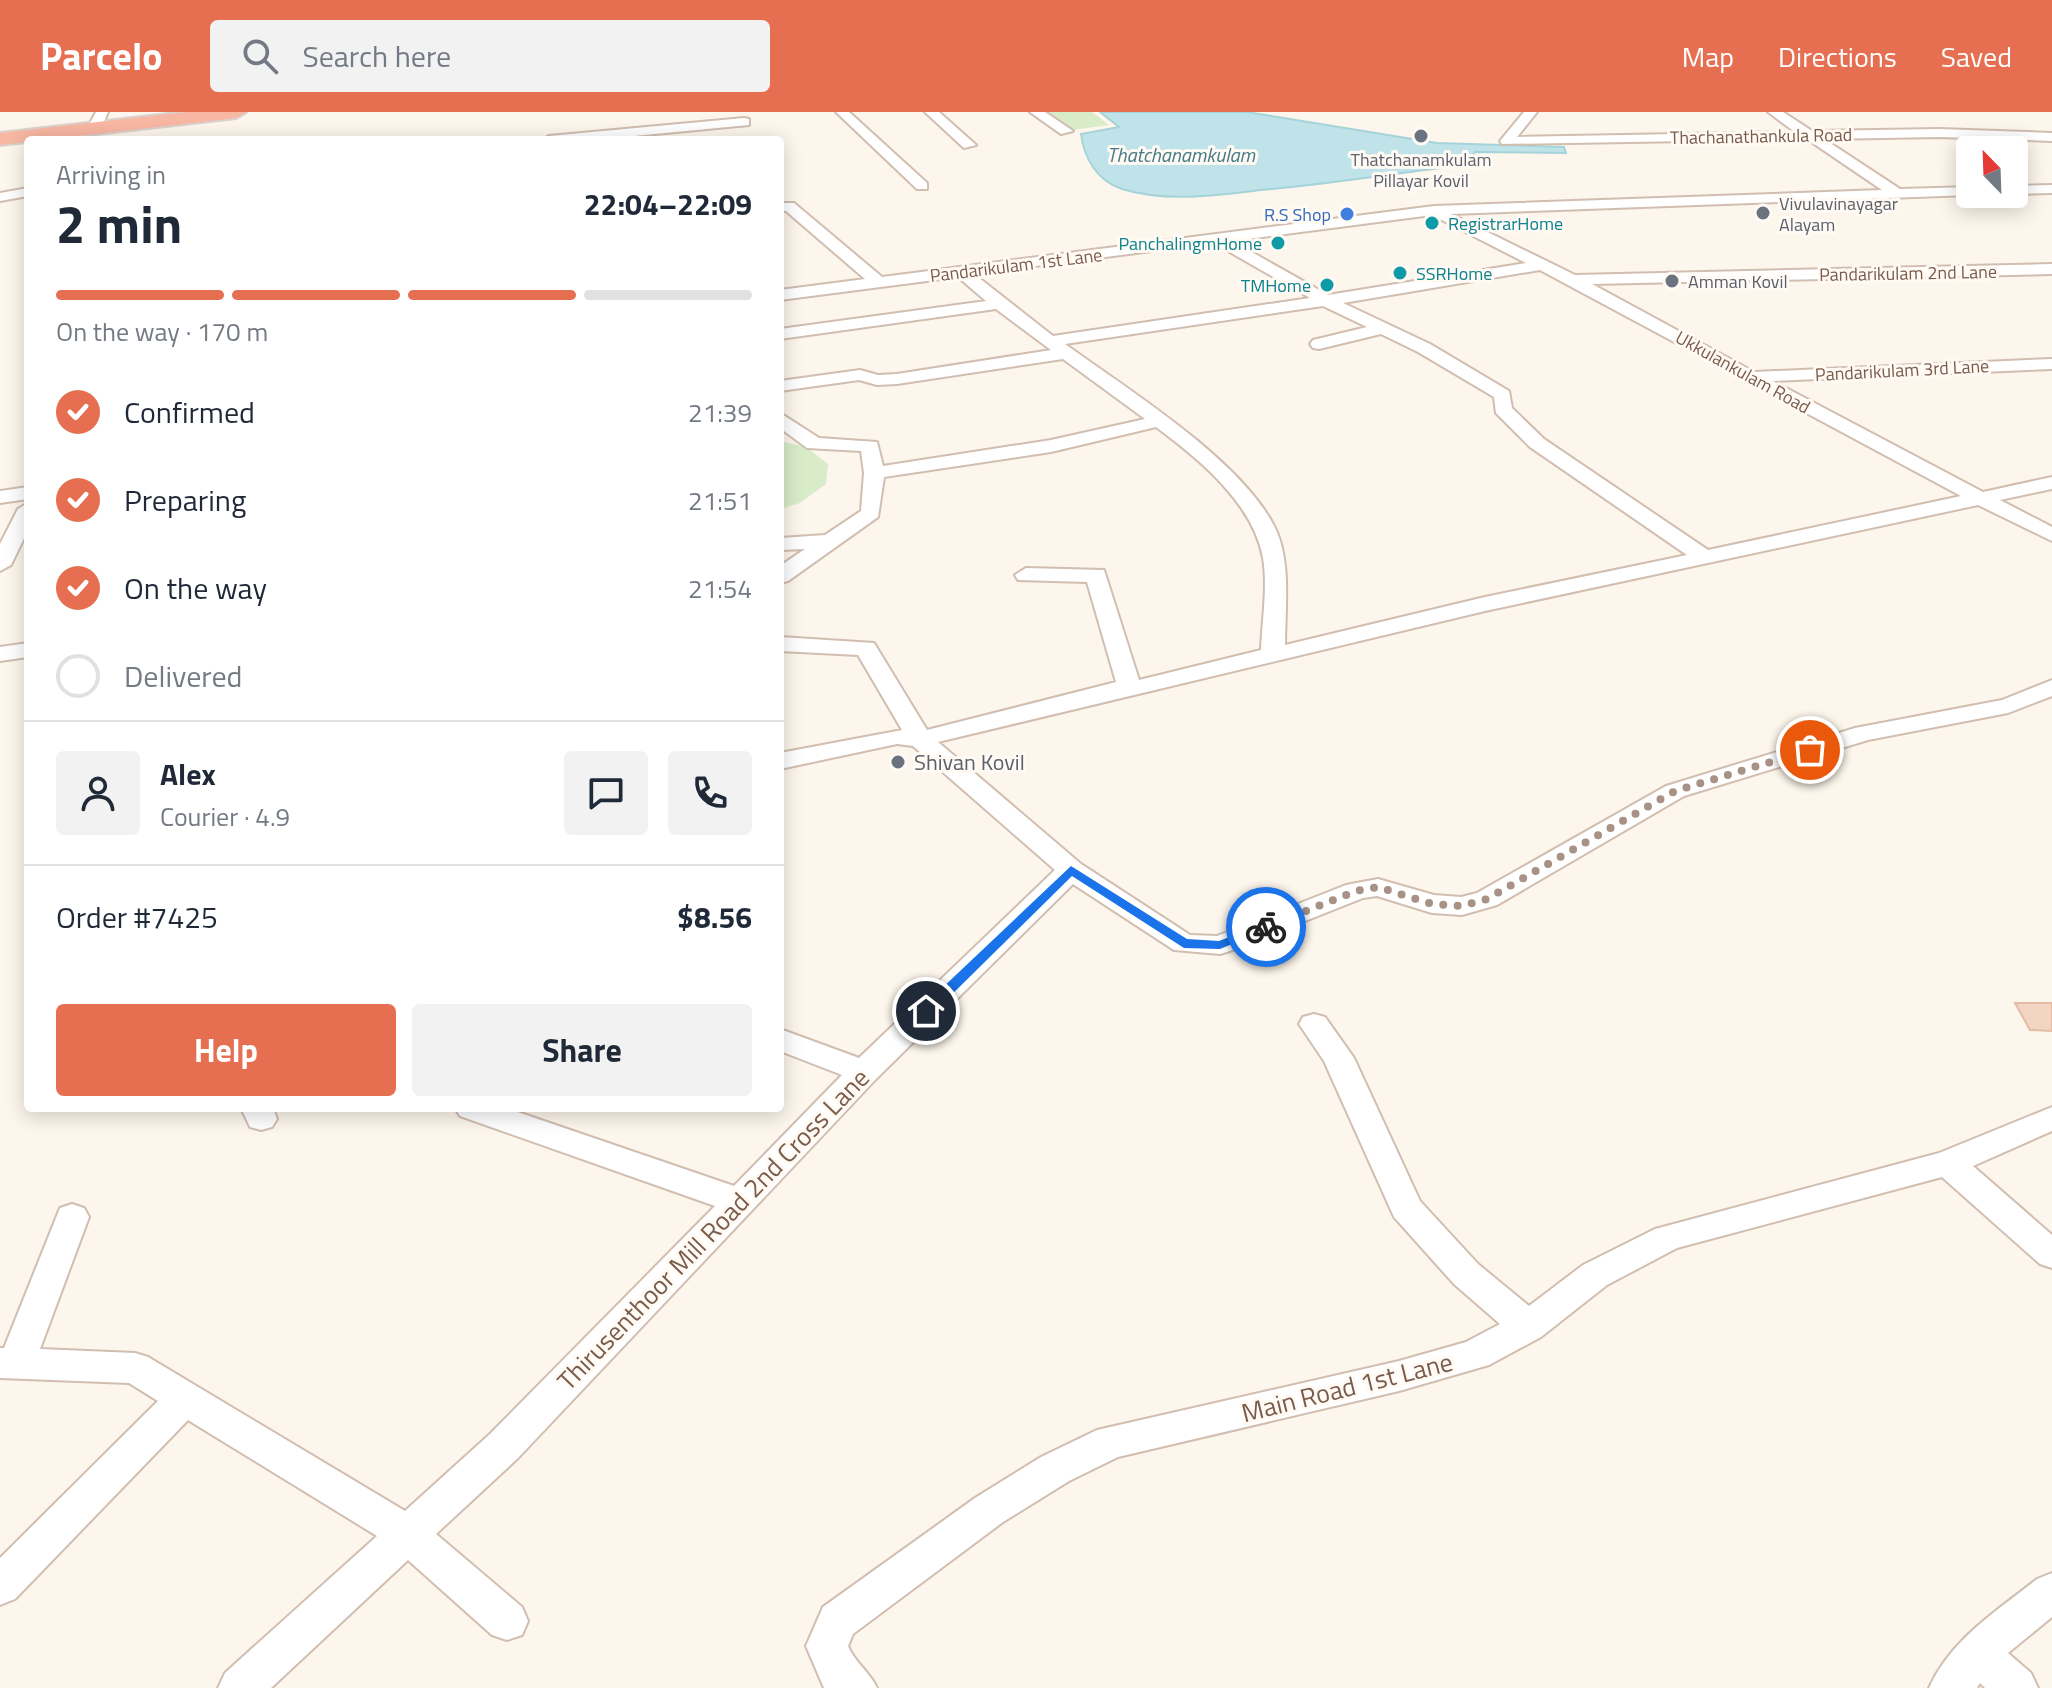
<!DOCTYPE html>
<html lang="en">
<head>
<meta charset="utf-8">
<style>
  :root { --surface:#fff; --page:#f2f2f3; --text:#1f2937; --muted:#747a83; --line:#e0e1e3; --accent:#e76f51 }
  body { margin:0; font-family:"Titillium Web",sans-serif; background:var(--page); color:var(--text); height:100vh; display:flex; flex-direction:column; font-size:30px; white-space:nowrap }
  * { box-sizing:border-box; margin:0 }
  p { font-size:26px; color:var(--muted) }
  .icon { flex:none; width:44px; height:44px; fill:none; stroke:currentColor; stroke-width:2; stroke-linecap:round; stroke-linejoin:round }
  .map { position:relative; flex:1; overflow:hidden }
  .sheet { position:absolute; left:24px; top:24px; width:760px; height:976px; display:flex; flex-direction:column; background:var(--surface); border-radius:8px; box-shadow:0 4px 20px #0003 }
  .sheet>* { flex:none }
  .needle { width:52px; rotate:337deg }
  .fabs { position:absolute; left:1956px; top:24px; display:grid; gap:16px }
  .fabs a { display:grid; place-items:center; width:72px; height:72px; border-radius:8px; background:var(--surface); box-shadow:0 4px 20px #0003; font-size:40px }
  .pin { position:absolute; display:grid; place-items:center; width:68px; height:68px; color:#fff; margin:-34px; border:4px solid #fff; border-radius:50%; box-shadow:0 2px 8px #0007 }
  .courier { position:absolute; display:grid; place-items:center; width:80px; height:80px; margin:-40px; border:6px solid #1a73e8; border-radius:50%; background:#fff; color:#222; box-shadow:0 2px 10px #0007 }
  .head em { font-style:normal; font-weight:700 }
  .head div { display:flex; flex-direction:column-reverse }
  .head { display:flex; align-items:center; justify-content:space-between; height:136px; padding:0 32px }
  h1 { font-size:52px; font-weight:700; line-height:60px }
  .bar { display:grid; grid-template-columns:repeat(4,1fr); gap:12px 8px; align-content:center; height:96px; padding:0 32px }
  .bar i { height:10px; border-radius:6px; background:var(--line) }
  .bar .active { background:var(--accent) }
  .bar p { grid-column:span 4 }
  .line { display:flex; align-items:center; gap:20px; padding:0 32px; border-top:2px solid var(--line) }
  .line div { flex:1 }
  .round { display:grid; place-items:center; flex:none; width:84px; height:84px; border-radius:8px; background:var(--page) }
  ol { padding:0 32px; list-style:none }
  li { display:flex; align-items:center; gap:24px; height:88px }
  li p { margin-inline-start:auto }
  li .icon { padding:8px; border-radius:50%; background:var(--accent); color:#fff; stroke-width:4 }
  li:last-child { color:var(--muted) }
  li i { width:44px; height:44px; border:4px solid var(--line); border-radius:50% }
  .button { display:flex; gap:16px; margin-top:auto; padding:16px 32px }
  .button a { flex:1; height:92px; border-radius:8px; background:var(--accent); color:#fff; font-size:32px; font-weight:700; line-height:92px; text-align:center }
  .button a+a { background:var(--page); color:var(--text) }
  header { display:flex; align-items:center; gap:48px; box-sizing:border-box; height:112px; padding:0 40px; background:var(--accent); color:#fff }
  header strong { font-size:38px }
  nav { display:flex; gap:44px; margin-inline-start:auto; font-size:28px }
  .search { width:560px; height:72px; background:var(--page); display:flex; align-items:center; gap:20px; box-sizing:border-box; padding:0 28px; border-radius:8px; color:var(--muted); font-size:30px }
  .map>svg:first-child { display:block }
  .green { fill:#d8ecc9 }
  .water { fill:#bfe3e8; stroke:#a5d3da; stroke-width:2 }
  .building { fill:#f3d5c3; stroke:#e6bba3; stroke-width:2 }
  .lines { fill:none; stroke-linecap:round; stroke-linejoin:round }
  .minor-casing { stroke:#d1beb0; stroke-width:4 }
  .highway-casing { stroke:#dad1cd; stroke-width:4 }
  .minor { fill:#fff; fill-rule:evenodd }
  .highway { fill:#f7b7a3; fill-rule:evenodd }
  .route { fill:#1a73e8 }
  .done { stroke:#a89285; stroke-width:8; stroke-dasharray:0 14.4 }
  .worship-dot { fill:#6b7280; stroke:#fffaf3; stroke-width:3 }
  .shop-dot { fill:#3f7fe0; stroke:#fffaf3; stroke-width:3 }
  .culture-dot { fill:#0f9aa8; stroke:#fffaf3; stroke-width:3 }
  .labels { text-anchor:middle; dominant-baseline:central; stroke-width:6; stroke-linejoin:round; paint-order:stroke }
  .far-street-label { font-size:18px; fill:#7a5c4d; stroke:#fffaf3 }
  .far-worship-label { font-size:18px; fill:#5b616d; stroke:#fffaf3; text-anchor:start }
  .far-shop-label { font-size:18px; fill:#366cbe; stroke:#fffaf3; text-anchor:end }
  .far-culture-label { font-size:18px; fill:#0d838f; stroke:#fffaf3; text-anchor:start }
  .far-water-label { font-size:20px; font-style:italic; fill:#437c86; stroke:#fffaf3 }
  .worship-label { font-size:22px; fill:#5b616d; stroke:#fffaf3; text-anchor:start }
  .near-street-label { font-size:26px; fill:#7a5c4d; stroke:#fffaf3 }
</style>
</head>
<body>
<header>
<strong>Parcelo</strong>
<div class="search"><svg class="icon" aria-label="search" viewBox="0 0 24 24"><circle cx="10" cy="10" r="6"/><path d="M15 15l6 6"/></svg>Search here</div>
<nav><a>Map</a><a>Directions</a><a>Saved</a></nav>
</header>
<div class="map">
<svg width="2052" height="1576" viewBox="0 0 2052 1576">
  <rect width="100%" height="100%" fill="#fdf6ec"/>
  <path class="green" d="M1045,0H1092L1109,13L1072,18Z
    M780,329L806,335L828,352L826,372L800,391L780,397Z"/>
  <path class="water" d="M1100,0H1247L1437,31L1564,35L1566,41L1475,40L1470,47L1456,54C1391,62 1327,72 1261,78C1216,83 1167,91 1122,77C1097,69 1084,46 1081,22L1119,15Z"/>
  <path class="building" d="M2015,891H2052V919L2030,918Z"/>
  <g class="lines">
    <g class="minor-casing">
      <path id="minor" d="M96,0H108L101,17L94,21L87,17Z
        M836,0H849L927,71V77H917Z
        M925,0H939L976,33L964,36Z
        M1030,0H1045L1073,19L1061,22Z
        M1524,0H1537L1517,25L1795,20L1768,0H1783L1812,19L1939,17L2052,21V29L1939,25L1824,27L1900,77L1970,75V82H1975L1970,83L1451,102L1575,163L2052,152V162L1592,172L1754,260L2052,247V257L1773,269L1983,380L2052,365V377L2000,388L2052,415V429L1978,393L1485,499L938,630L1081,752L1190,823L1217,824L1346,773L1378,767L1434,783L1461,785L1477,781L1666,674L1855,616L2002,588L2052,568V584L2008,601L1868,628L1684,684L1497,793L1462,803L1432,801L1377,784L1363,786L1230,839L1220,842L1174,838L1073,772L875,968L518,1346L436,1422L522,1495L528,1509L522,1523L507,1528L492,1523L408,1448L271,1576H218L225,1561L377,1424L188,1308L15,1487L0,1493V1446L158,1289L129,1271L0,1266V1236H4L60,1096L72,1092L84,1096L89,1105L40,1237L135,1241L148,1245L405,1399L490,1322L715,1094L460,1004L455,996H506L734,1074L842,963L780,939V917L859,946L1055,758L913,634L897,632L780,657V641L902,618L858,543L780,539V525L874,531L927,618L1116,570L1087,470L1018,468L1015,463L1026,456L1104,458L1139,568L1261,538C1262,509 1268,475 1263,446C1253,391 1199,347 1156,315L1051,340L884,365L878,405L788,469L780,471V454L805,437L780,438V426L825,423L861,399L864,361L861,339L807,336L780,316V301L819,326L877,330L883,354L1051,328L1145,307L1063,247L897,272L877,273L859,268L780,279V269L860,258L878,263L897,262L1051,238L996,197L780,227V217L986,189L958,165L780,188V178L865,167L786,99H780V91H794L882,165L1434,94L1882,78L1807,27L1502,32L1500,29ZM1432,103L1526,151L1328,183L1232,129ZM1214,131L1310,186L1053,224L974,162ZM1540,158L1961,384L1708,438L1544,327L1512,296L1509,279L1430,232L1343,191ZM1323,194L1367,215L1313,228L1310,232L1313,236L1319,237L1381,222L1418,240L1494,285L1496,301L1530,335L1687,443L1485,485L1285,533C1285,495 1292,446 1273,412C1237,345 1127,277 1065,232Z
        M744,6L749,7V13L592,28H542L549,24Z
        M2052,73V81L2014,82H2013L2014,74Z
        M28,76V84L0,89V81Z
        M28,375V387L0,391V379Z
        M28,391V418L11,453L0,459V432L18,397Z
        M28,531V545L0,549V535Z
        M1314,902L1325,905L1354,946L1420,1089L1478,1152L1529,1194L1583,1153L1655,1117L1939,1041L2052,995V1019L1973,1054L2052,1123V1156L2040,1152L1942,1065L1677,1136L1607,1173L1541,1225L1489,1253L1399,1279L1118,1345L1069,1369L1003,1410L853,1522L848,1534C855,1551 869,1559 877,1576H824L806,1534L823,1495L975,1386L1041,1345L1097,1318L1399,1249L1466,1230L1500,1212L1454,1172L1394,1105L1324,949L1299,912L1303,905Z
        M241,996H273L277,1007L272,1015L261,1018L250,1015Z
        M2052,1461V1505L2008,1541L2031,1561L2038,1576H1985L1980,1571L1977,1576H1929C1951,1527 1997,1499 2037,1467Z"/>
    </g>
    <g class="highway-casing">
      <path id="highway" d="M186,0H246L236,6L0,33V21Z"/>
    </g>
    <use href="#minor" class="minor"/>
    <use href="#highway" class="highway"/>
  </g>
  <path class="route" d="M1071,754L1187,827L1219,829L1266,811L1273,815L1220,837L1184,836L1072,764L931,903H921V896Z"/>
  <g class="lines">
    <path class="done" d="M1266,815L1356,779L1378,775L1432,792L1462,794L1487,787L1675,679L1810,638"/>
  </g>
  <g class="worship-dot">
    <circle cx="1421" cy="24" r="8"/>
    <circle cx="1763" cy="101" r="8"/>
    <circle cx="1672" cy="169" r="8"/>
    <circle cx="898" cy="650" r="8"/>
  </g>
  <circle class="shop-dot" cx="1347" cy="102" r="8"/>
  <g class="culture-dot">
    <circle cx="1432" cy="111" r="8"/>
    <circle cx="1278" cy="131" r="8"/>
    <circle cx="1400" cy="161" r="8"/>
    <circle cx="1327" cy="173" r="8"/>
  </g>
  <g class="labels">
    <g class="far-street-label">
      <text transform="translate(1761 24) rotate(-1)">Thachanathankula Road</text>
      <text transform="translate(1016 153) rotate(-7)">Pandarikulam 1st Lane</text>
      <text transform="translate(1908 161) rotate(-1)">Pandarikulam 2nd Lane</text>
      <text transform="translate(1902 258) rotate(-3)">Pandarikulam 3rd Lane</text>
      <text transform="translate(1743 260) rotate(29)">Ukkulankulam Road</text>
    </g>
    <g class="far-worship-label">
      <text x="1421" y="47" text-anchor="middle">Thatchanamkulam<tspan x="1421" dy="21">Pillayar Kovil</tspan></text>
      <text x="1779" y="91">Vivulavinayagar<tspan x="1779" dy="21">Alayam</tspan></text>
      <text x="1688" y="169">Amman Kovil</text>
    </g>
    <g class="far-shop-label">
      <text x="1331" y="102">R.S Shop</text>
    </g>
    <g class="far-culture-label">
      <text x="1448" y="111">RegistrarHome</text>
      <text x="1262" y="131" text-anchor="end">PanchalingmHome</text>
      <text x="1416" y="161">SSRHome</text>
      <text x="1311" y="173" text-anchor="end">TMHome</text>
    </g>
    <g class="far-water-label">
      <text x="1181" y="42">Thatchanamkulam</text>
    </g>
    <g class="worship-label">
      <text x="914" y="650">Shivan Kovil</text>
    </g>
    <g class="near-street-label">
      <text transform="translate(713 1117) rotate(-46)">Thirusenthoor Mill Road 2nd Cross Lane</text>
      <text transform="translate(1347 1275) rotate(-14)">Main Road 1st Lane</text>
    </g>
  </g>
</svg>
<div class="fabs">
<a><svg class="needle" viewBox="-14 -14 28 28"><path d="M0-13l5 13h-10z" fill="#e53935"/><path d="M0 13l5-13h-10z" fill="#747a83"/></svg></a>
</div>
<div class="pin" style="left:1810px;top:638px;background:#ea580c"><svg class="icon" aria-label="bag" viewBox="0 0 24 24"><path d="M5 8h14l-1 12H6zM9 8a3 3 0 0 1 6 0"/></svg></div>
<div class="pin" style="left:926px;top:899px;background:#1f2937"><svg class="icon" aria-label="home" viewBox="0 0 24 24"><path d="M3 11l9-7 9 7M6 9v11h12V9"/></svg></div>
<div class="courier" style="left:1266px;top:815px"><svg class="icon" aria-label="bike" viewBox="0 0 24 24"><circle cx="6" cy="16" r="4"/><circle cx="18" cy="16" r="4"/><path d="M6 16l4-8h5l3 8M10 8l3 8H6M13 5h3"/></svg></div>
<section class="sheet">
<div class="head"><div><h1>2 min</h1><p>Arriving in</p></div><em>22:04–22:09</em></div>
<div class="bar"><i class="active"></i><i class="active"></i><i class="active"></i><i></i><p>On the way · 170 m</p></div>
<ol>
<li><svg class="icon" aria-label="check" viewBox="0 0 24 24"><path d="M5 12l5 5 9-10"/></svg>Confirmed<p>21:39</p></li>
<li><svg class="icon" aria-label="check" viewBox="0 0 24 24"><path d="M5 12l5 5 9-10"/></svg>Preparing<p>21:51</p></li>
<li><svg class="icon" aria-label="check" viewBox="0 0 24 24"><path d="M5 12l5 5 9-10"/></svg>On the way<p>21:54</p></li>
<li><i></i>Delivered</li>
</ol>
<div class="line" style="height:144px"><a class="round"><svg class="icon" aria-label="person" viewBox="0 0 24 24"><circle cx="12" cy="8" r="4"/><path d="M4 21q1-7 8-7t8 7"/></svg></a><div><b>Alex</b><p>Courier · 4.9</p></div><a class="round"><svg class="icon" aria-label="chat" viewBox="0 0 24 24"><path d="M4 5h16v11H9l-5 4z"/></svg></a><a class="round"><svg class="icon" aria-label="phone" viewBox="0 0 24 24"><path d="M5 4h4l2 5-3 2q2 4 5 5l2-3 5 2v4C11 20 4 13 5 4z"/></svg></a></div>
<div class="line" style="height:104px"><div>Order #7425</div><b>$8.56</b></div>
<div class="button"><a>Help</a><a>Share</a></div>
</section>
</div>
</body>
</html>
